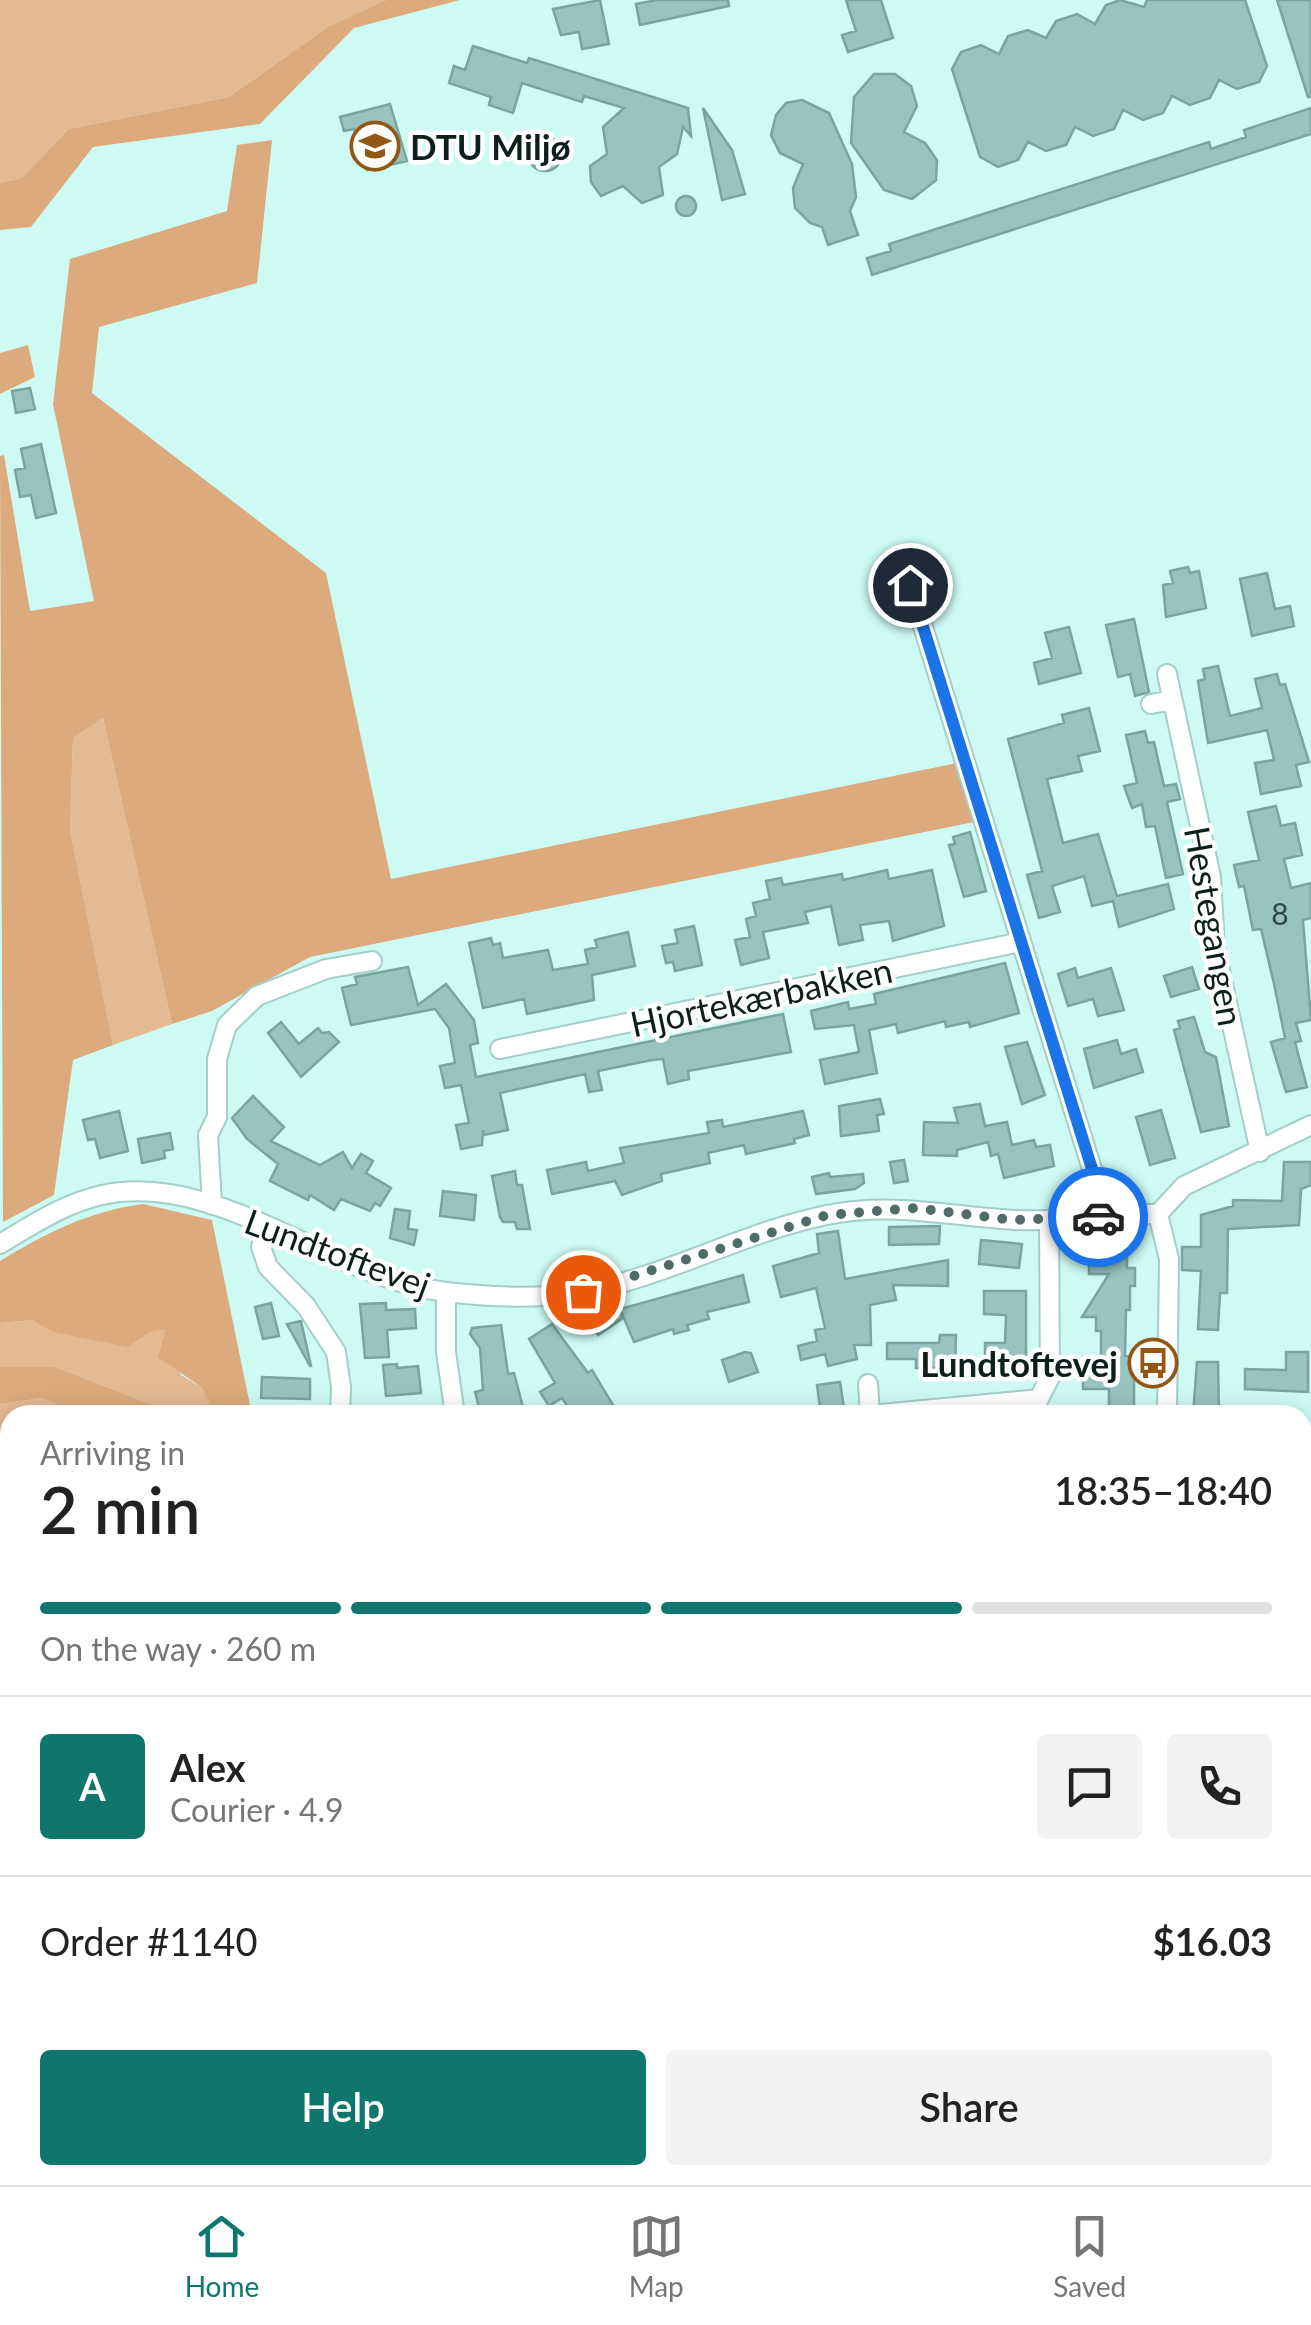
<!DOCTYPE html>
<html lang="en">
<head>
<meta charset="utf-8">
<style>
  :root { --surface:#fff; --page:#f2f2f2; --text:#222; --muted:#767676; --line:#e0e0e0; --accent:#0f766e }
  body { margin:0; font-family:Lato,sans-serif; background:var(--page); color:var(--text); height:100vh; display:flex; flex-direction:column; font-size:38px; white-space:nowrap }
  * { box-sizing:border-box; margin:0 }
  p { font-size:32px; color:var(--muted) }
  .icon { flex:none; width:55px; height:55px; fill:none; stroke:currentColor; stroke-width:2; stroke-linecap:round; stroke-linejoin:round }
  .map { position:relative; flex:1; overflow:hidden }
  .side { position:absolute; left:0px; top:1405px; width:1312px; height:780px; display:flex; flex-direction:column; background:var(--surface); border-radius:30px 30px 0 0; box-shadow:0 5px 25px #0003 }
  .side>* { flex:none }
  .pin { position:absolute; display:grid; place-items:center; width:85px; height:85px; color:#fff; margin:-42px; border:5px solid #fff; border-radius:50%; box-shadow:0 2px 10px #0007 }
  .courier { position:absolute; display:grid; place-items:center; width:100px; height:100px; margin:-50px; border:8px solid #1a73e8; border-radius:50%; background:#fff; color:#222; box-shadow:0 2px 12px #0007 }
  .summary em { font-style:normal; font-weight:600 }
  .summary div { display:flex; flex-direction:column-reverse }
  .summary { display:flex; align-items:center; justify-content:space-between; height:170px; padding:0 40px }
  h1 { font-size:65px; font-weight:600; line-height:75px }
  .bar { display:grid; grid-template-columns:repeat(4,1fr); gap:15px 10px; align-content:center; height:120px; padding:0 40px }
  .bar i { height:12px; border-radius:8px; background:var(--line) }
  .bar .on { background:var(--accent) }
  .bar p { grid-column:span 4 }
  .line { display:flex; align-items:center; gap:25px; padding:0 40px; border-top:2px solid var(--line) }
  .line div { flex:1 }
  .round { display:grid; place-items:center; flex:none; width:105px; height:105px; border-radius:10px; background:var(--page) }
  .cta { display:flex; gap:20px; margin-top:auto; padding:20px 40px }
  .cta a { flex:1; height:115px; border-radius:10px; background:var(--accent); color:#fff; font-size:40px; font-weight:600; line-height:115px; text-align:center }
  .cta a+a { background:var(--page); color:var(--text) }
  .tabs { display:flex; justify-content:space-around; align-items:center; height:140px; border-top:2px solid var(--line); background:var(--surface); font-size:28px; color:var(--muted) }
  .tabs a { display:grid; justify-items:center; gap:5px }
  .tabs .on { color:var(--accent) }
  .map>svg:first-child { display:block }
  .green { fill:#e5ba93 }
  .forest { fill:#dcaa7c }
  .building { fill:#97c4be; stroke:#79a59e; stroke-width:2.5 }
  .lines { fill:none; stroke-linecap:round; stroke-linejoin:round }
  .minor-casing { stroke:#a2cfc9; stroke-width:22 }
  .minor { stroke:#fff; stroke-width:18 }
  .done { stroke:#506c68; stroke-width:10; stroke-dasharray:0 18 }
  .route { stroke:#1a73e8; stroke-width:12 }
  .labels { text-anchor:middle; dominant-baseline:central; stroke-width:9; stroke-linejoin:round; paint-order:stroke }
  .number-label { font-size:30px; fill:#304844 }
  .poi-label { font-size:35px; font-weight:bold; fill:#0d1f1c; stroke:#fdfdfd; text-anchor:start }
  .street-label { font-size:35px; fill:#0d1f1c; stroke:#fdfdfd }
</style>
</head>
<body>
<div class="map">
<svg width="1311" height="2185" viewBox="0 0 1311 2185">
  <rect width="100%" height="100%" fill="#cdfbf4"/>
  <path class="green" d="M0,0H386L329,26L229,97L69,129L22,178L0,183Z
    M103,718L172,1024L113,1045L70,830L73,738Z
    M32,1320C72,1342 123,1338 167,1328L181,1375L201,1387L211,1403L189,1414H176L55,1367H0V1323Z
    M42,1398L81,1415H10V1449L0,1445V1404Z"/>
  <path class="forest" d="M386,0H460L354,28L260,124L93,147L31,227L0,230V183L22,178L69,129L229,97L329,26Z
    M272,140L257,283L99,327L92,393L326,573L391,879L957,763L979,821L310,957L212,1011L172,1024L103,718L73,738L70,830L113,1045L73,1060L54,1195L3,1222L0,456L4,455L30,611L94,601L53,404L70,259L227,211L237,145Z
    M28,345L35,377L0,394V353Z
    M143,1204L212,1220L252,1415H81L42,1398L0,1404V1367H55L176,1414H189L210,1403L201,1387L158,1357L166,1329L149,1332L128,1347L53,1332L32,1320L0,1323V1261C46,1233 89,1211 143,1204Z
    M0,1445L10,1449V1534H0L4,1459H0Z"/>
  <path class="building" d="M600,0L609,44L582,49L579,32L561,35L553,9Z
    M657,0H728L729,6L640,25L636,4Z
    M846,0H881L893,38L848,52L842,35L856,31Z
    M1120,0L1144,7L1147,0H1245L1267,66L1259,82L1237,89L1219,80L1210,98L1190,105L1172,96L1163,113L1143,120L1123,110L1114,129L1093,136L1075,127L1066,145L1046,151L1028,142L1018,160L998,167L980,157L952,69L961,52L981,45L999,54L1008,36L1028,30L1046,38L1056,21L1077,14L1095,24L1106,5Z
    M1277,0H1311V97H1308Z
    M473,46L527,63L529,58L688,108L691,136L683,127L677,154L659,167L663,195L642,203L623,186L601,196L591,182L590,166L607,154L603,127L624,108L584,96L582,102L522,83L513,113L489,105L491,97L449,83L454,66L465,70Z
    M874,74H895L911,86L917,106L904,132L925,143L937,160L936,180L912,199L884,190L851,143L854,97Z
    M802,100L829,113L852,164L856,197L850,211L858,235L828,245L822,227L810,223L795,208L793,188L803,164L780,153L771,135L776,115L786,103Z
    M390,104L407,161L367,170L354,129L344,131L340,117Z
    M703,108L732,150L745,194L722,200Z
    M1311,108V134L872,275L867,258L891,251L889,244L1209,142L1211,149L1246,137L1244,130Z
    M528 154a17 17 0 1 1 34 0a17 17 0 1 1-34 0Z
    M676 206a10 10 0 1 1 20 0a10 10 0 1 1-20 0Z
    M30,388L35,409L16,413L12,391Z
    M41,444L56,513L36,518L31,495L20,497L15,470L25,468L21,449Z
    M1188,567L1190,573L1199,571L1206,608L1166,617L1163,585L1173,583L1170,571Z
    M1267,573L1275,609L1290,606L1294,626L1252,636L1240,579Z
    M1134,619L1149,692L1135,696L1130,674L1118,677L1106,625Z
    M1069,627L1081,673L1039,684L1034,663L1052,658L1045,633Z
    M1218,666L1230,716L1262,708L1255,679L1277,674L1280,685L1285,684L1309,762L1296,765L1301,786L1261,794L1255,763L1274,760L1267,730L1208,743L1198,681L1205,679L1203,669Z
    M1089,708L1100,751L1078,756L1082,771L1047,779L1063,843L1098,834L1117,896L1168,884L1174,909L1119,927L1113,901L1092,906L1084,876L1052,886L1060,912L1039,918L1027,875L1042,871L1008,739L1064,723L1062,715Z
    M1145,731L1148,743L1154,742L1164,786L1176,784L1180,799L1167,802L1183,874L1166,878L1155,826L1146,827L1142,804L1132,808L1124,786L1137,783L1126,735Z
    M1276,806L1281,826L1295,823L1302,855L1284,859L1291,888L1311,883V918L1303,920L1311,1020L1296,1023L1301,1041L1295,1042L1307,1087L1286,1092L1271,1042L1285,1038L1274,984L1261,929L1253,930L1244,886L1239,887L1234,865L1259,860L1248,812Z
    M970,832L986,891L964,897L949,845L955,844L953,837Z
    M887,870L889,879L932,870L944,926L893,941L889,921L860,925L863,940L839,945L831,906L805,912L808,923L763,932L769,958L741,965L735,940L750,937L746,919L756,916L753,903L770,899L766,881L781,878L783,885L842,874L843,880Z
    M694,926L702,965L675,971L673,962L666,963L662,946L678,943L675,930Z
    M628,932L635,966L592,975L594,1000L527,1014L524,999L483,1008L469,943L491,938L493,945L500,943L503,958L548,950L553,970L588,964L585,950L597,947L595,940Z
    M1005,963L1019,1013L970,1027L969,1022L946,1027L945,1021L898,1033L896,1024L869,1030L877,1073L825,1084L820,1060L859,1052L854,1025L815,1029L811,1011L848,1002L849,1009L876,1004L874,994Z
    M408,967L418,1005L446,984L474,1020L478,1043L470,1045L476,1077L783,1014L791,1052L688,1071L689,1079L668,1084L663,1059L652,1060L598,1071L602,1090L589,1092L585,1074L500,1093L508,1130L484,1135L483,1130L482,1145L461,1149L456,1125L469,1123L461,1085L445,1088L440,1066L455,1063L449,1028L435,1009L351,1025L342,988L357,984L355,977Z
    M1192,967L1199,989L1171,997L1164,976Z
    M1075,968L1078,978L1111,968L1124,1010L1098,1016L1093,999L1068,1006L1058,974Z
    M1194,1017L1205,1052L1216,1057L1229,1126L1201,1132L1174,1030L1180,1028L1178,1021Z
    M281,1022L299,1044L318,1028L322,1033L329,1032L339,1042L301,1077L268,1033Z
    M1117,1040L1121,1054L1136,1049L1143,1072L1094,1088L1084,1049Z
    M1027,1042L1045,1095L1022,1104L1005,1047Z
    M253,1096L284,1127L271,1141L320,1165L343,1152L352,1168L361,1154L373,1161L366,1173L391,1188L380,1206L375,1203L370,1211L341,1199L334,1210L310,1195L308,1200L270,1181L278,1164L247,1139L232,1118Z
    M880,1099L884,1114L877,1115L879,1131L841,1136L839,1106Z
    M980,1104L985,1126L1007,1122L1012,1145L1034,1140L1036,1147L1050,1145L1054,1166L1004,1178L998,1154L991,1156L988,1142L957,1150V1156L923,1155L924,1122L958,1123L954,1108Z
    M1161,1110L1175,1158L1150,1165L1136,1117Z
    M119,1111L128,1151L100,1158L95,1139L88,1140L83,1120Z
    M803,1111L809,1135L794,1139L795,1143L746,1154L744,1145L708,1153L710,1163L661,1174L662,1181L622,1195L615,1181L552,1194L547,1170L586,1162L588,1171L624,1163L620,1148L709,1133L707,1122L722,1120L723,1127Z
    M170,1133L173,1149L164,1151L165,1158L142,1163L138,1139Z
    M904,1160L908,1181L894,1183L890,1162Z
    M1284,1162H1311V1185L1301,1189L1299,1225L1228,1229L1227,1293H1220L1218,1330L1198,1329L1201,1271L1182,1270V1247H1201V1215L1233,1206V1200L1282,1201Z
    M515,1171L517,1185H522L530,1229H517L515,1222H503L500,1217L492,1176Z
    M829,1173L830,1177L863,1174L864,1183L855,1189L816,1194L812,1177Z
    M443,1191L476,1195L474,1220L440,1216Z
    M395,1209L410,1211L408,1229L417,1230L414,1245L390,1238Z
    M940,1226L939,1244L889,1245V1227Z
    M838,1231L845,1279L948,1260V1286L893,1285L896,1300L870,1305L871,1345H854L857,1359L828,1366L825,1354L801,1360L798,1346L817,1341L815,1330L825,1328L816,1288L781,1297L773,1266L819,1253L817,1234Z
    M981,1240L1022,1244L1019,1268L979,1264Z
    M1127,1247V1268H1135V1286H1130V1310H1126L1125,1356L1150,1357L1149,1371H1134V1415H1109V1389H1083V1362L1101,1363V1331H1096V1317H1082L1109,1274H1089V1252H1106V1259H1119Z
    M743,1275L749,1302L707,1312L709,1319L687,1325L689,1330L674,1334L673,1329L634,1342L620,1309Z
    M984,1291H1026V1370L985,1365V1343H1005L1006,1315L984,1314Z
    M617,1302L623,1318L598,1335L582,1312L598,1303L601,1309Z
    M271,1303L279,1336L263,1339L255,1307Z
    M386,1303V1310L415,1309L416,1328L387,1330L389,1357L365,1358L360,1304Z
    M301,1321L311,1366H310L287,1324Z
    M552,1324L588,1373L592,1370L619,1415H573L562,1398L549,1406L540,1392L555,1383L529,1339Z
    M501,1325L508,1374L514,1373L525,1415H481L475,1392L483,1390L480,1348L470,1334L472,1328Z
    M940,1335H956L955,1368H916V1359H887V1343H939Z
    M745,1352L751,1353L758,1372L729,1382L722,1360Z
    M1286,1352H1308V1392L1245,1389V1369L1286,1370Z
    M1197,1362H1218L1219,1415H1193Z
    M397,1364V1368L418,1366L421,1393L386,1396L383,1365Z
    M262,1377L310,1379V1399L261,1398Z
    M840,1382L845,1415H821L817,1385Z"/>
  <g class="lines">
    <g class="minor-casing">
      <path id="minor" d="M910,585L1107,1217
        M1167,674L1211,877L1215,948L1260,1152
        M1151,704L1172,700
        M500,1049L1021,942
        M212,1205L208,1135L217,1117V1059L227,1025L257,996L326,969L372,961
        M1158,1214L1169,1259L1167,1415
        M1158,1214L1184,1186L1311,1125
        M266,1228L261,1247L268,1267L306,1306L336,1352L341,1387L340,1415
        M0,1244C32,1225 65,1203 102,1195C218,1170 331,1278 446,1292C490,1297 538,1300 582,1292C666,1277 743,1232 827,1215C891,1202 950,1216 1014,1220C1062,1222 1110,1213 1158,1214
        M446,1292V1352L455,1415
        M868,1384L870,1415L1039,1399L1050,1377L1049,1220
        M1302,1573H1311
        M1302,1960H1311
        M0,1996L10,2001
        M109,2175V2185
        M620,2175L709,2185
        M22,2185V2175
        M257,2185L260,2175
        M408,2185L410,2175
        M876,2185L879,2175
        M1161,2185V2175"/>
    </g>
    <use href="#minor" class="minor"/>
  </g>
  <g class="lines">
    <path class="done" d="M583,1292L827,1215L915,1208L1012,1220L1098,1217"/>
    <path class="route" d="M910,585L1107,1217H1098"/>
  </g>
  <defs>
    <g id="university-ring" transform="scale(2.5)"><circle r="9.5" fill="#fdfdfd" stroke="#925715" stroke-width="1.5"/><path d="M0-5L7-2L0 1L-7-2ZM-4 1L0 2.5L4 1V4Q0 6-4 4Z" fill="#925715"/></g>
    <g id="bus-ring" transform="scale(2.5)"><circle r="9.5" fill="#fdfdfd" stroke="#925715" stroke-width="1.5"/><path d="M-5-6H5V4H4V6H2V4H-2V6H-4V4H-5ZM-3.5-4V0h7V-4ZM-3.5 1.2v1.5H-2V1.2ZM2 1.2v1.5H3.5V1.2Z" fill="#925715"/></g>
  </defs>
  <g fill-rule="evenodd">
    <use href="#university-ring" x="375" y="146"/>
    <use href="#bus-ring" x="1153" y="1363"/>
  </g>
  <g class="labels">
    <g class="number-label">
      <text x="1280" y="913">8</text>
    </g>
    <g class="poi-label">
      <text x="410" y="146">DTU Miljø</text>
      <text x="1118" y="1363" text-anchor="end">Lundtoftevej</text>
    </g>
    <g class="street-label">
      <text transform="translate(1215 926) rotate(80)">Hestegangen</text>
      <text transform="translate(761 996) rotate(-12)">Hjortekærbakken</text>
      <text transform="translate(338 1252) rotate(20)">Lundtoftevej</text>
    </g>
  </g>
</svg>
<div class="pin" style="left:583px;top:1292px;background:#ea580c"><svg class="icon" aria-label="bag" viewBox="0 0 24 24"><path d="M5 8h14l-1 12H6zM9 8a3 3 0 0 1 6 0"/></svg></div>
<div class="pin" style="left:910px;top:585px;background:#1f2937"><svg class="icon" aria-label="home" viewBox="0 0 24 24"><path d="M3 11l9-7 9 7M6 9v11h12V9"/></svg></div>
<div class="courier" style="left:1098px;top:1217px"><svg class="icon" aria-label="car" viewBox="0 0 24 24"><path d="M5 17H2v-5l4-1 3-4h7l3 4 3 1v5h-3M9 17h6M6 11h13"/><circle cx="7" cy="17" r="2"/><circle cx="17" cy="17" r="2"/></svg></div>
<section class="side">
<div class="summary"><div><h1>2 min</h1><p>Arriving in</p></div><em>18:35–18:40</em></div>
<div class="bar"><i class="on"></i><i class="on"></i><i class="on"></i><i></i><p>On the way · 260 m</p></div>
<div class="line" style="height:180px"><b class="round" style="background:var(--accent);color:#fff">A</b><div><b>Alex</b><p>Courier · 4.9</p></div><a class="round"><svg class="icon" aria-label="chat" viewBox="0 0 24 24"><path d="M4 5h16v11H9l-5 4z"/></svg></a><a class="round"><svg class="icon" aria-label="phone" viewBox="0 0 24 24"><path d="M5 4h4l2 5-3 2q2 4 5 5l2-3 5 2v4C11 20 4 13 5 4z"/></svg></a></div>
<div class="line" style="height:130px"><div>Order #1140</div><b>$16.03</b></div>
<div class="cta"><a>Help</a><a>Share</a></div>
</section>
</div>
<nav class="tabs">
<a class="on"><svg class="icon" aria-label="home" viewBox="0 0 24 24"><path d="M3 11l9-7 9 7M6 9v11h12V9"/></svg>Home</a>
<a><svg class="icon" aria-label="map" viewBox="0 0 24 24"><path d="M3 6l6-2 6 2 6-2v14l-6 2-6-2-6 2zM9 4v14M15 6v14"/></svg>Map</a>
<a><svg class="icon" aria-label="saved" viewBox="0 0 24 24"><path d="M7 4h10v16l-5-4-5 4z"/></svg>Saved</a>
</nav>
</body>
</html>
